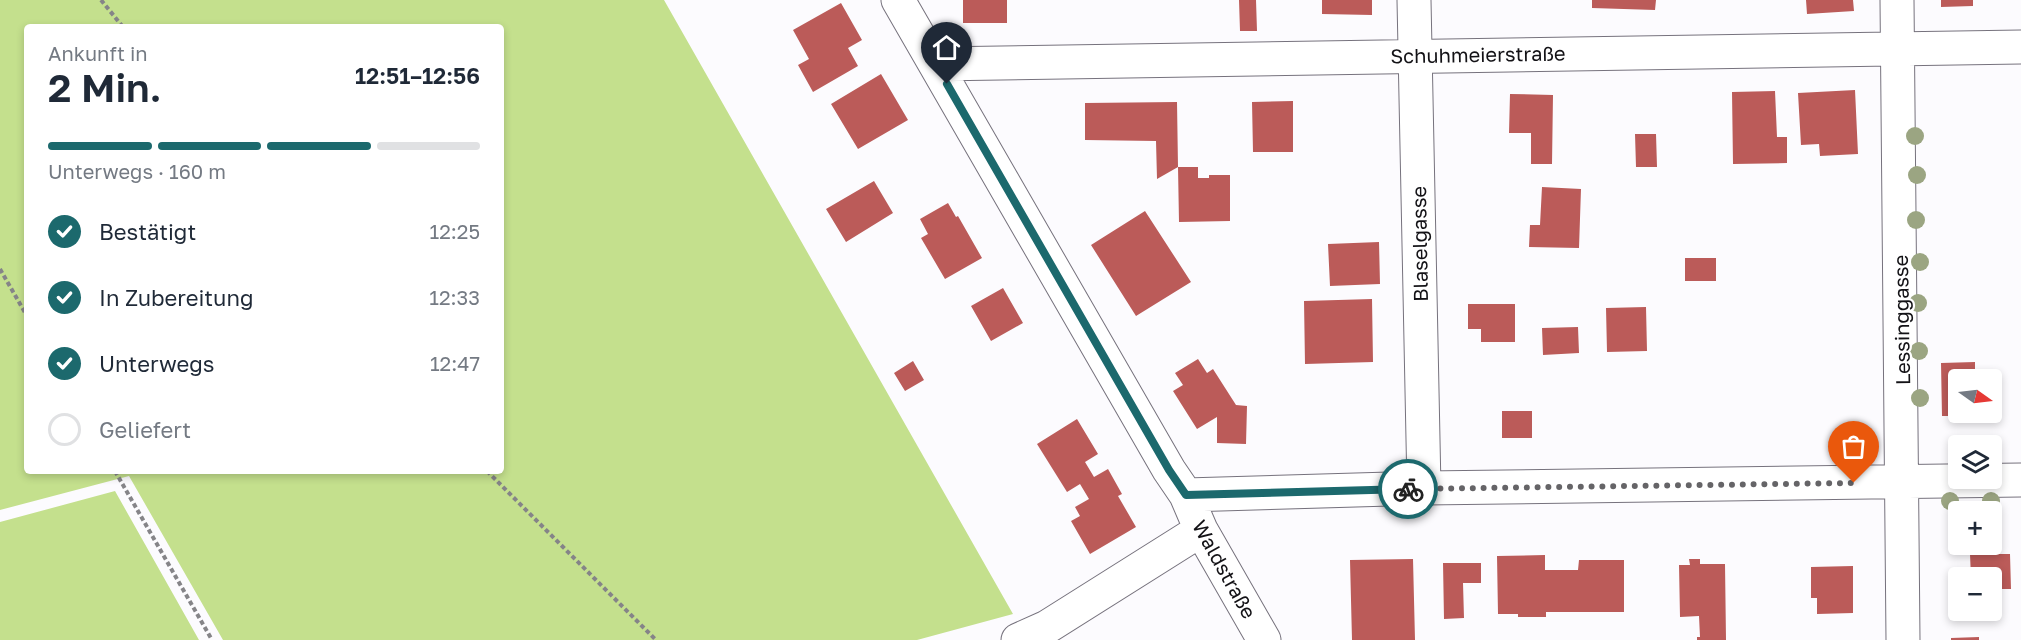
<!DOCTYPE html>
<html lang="de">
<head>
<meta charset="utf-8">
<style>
  :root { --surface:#fff; --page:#f6f6f7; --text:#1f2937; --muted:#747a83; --line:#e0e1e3; --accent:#1c696d }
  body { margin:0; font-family:"Golos Text",sans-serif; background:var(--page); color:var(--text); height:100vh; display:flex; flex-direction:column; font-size:22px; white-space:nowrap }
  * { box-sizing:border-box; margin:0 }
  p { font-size:20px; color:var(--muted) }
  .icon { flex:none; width:33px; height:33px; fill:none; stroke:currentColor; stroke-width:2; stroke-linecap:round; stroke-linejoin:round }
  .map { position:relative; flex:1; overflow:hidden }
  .drawer { position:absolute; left:24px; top:24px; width:480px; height:450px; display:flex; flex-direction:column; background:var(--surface); border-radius:6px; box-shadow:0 3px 9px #0003 }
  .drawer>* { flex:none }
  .needle { width:39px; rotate:104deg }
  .buttons { position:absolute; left:1948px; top:369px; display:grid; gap:12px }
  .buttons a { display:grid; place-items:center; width:54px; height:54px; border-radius:6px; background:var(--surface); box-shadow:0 3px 9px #0003; font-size:30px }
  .pin { position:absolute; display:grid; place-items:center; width:51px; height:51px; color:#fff; margin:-62px -26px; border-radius:50% 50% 50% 0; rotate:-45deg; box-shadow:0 0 6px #0007 }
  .pin .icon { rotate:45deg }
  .courier { position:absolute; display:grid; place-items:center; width:60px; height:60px; margin:-30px; border:4px solid #1c696d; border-radius:50%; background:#fff; color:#222; box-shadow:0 2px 8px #0007 }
  .overview em { font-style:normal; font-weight:600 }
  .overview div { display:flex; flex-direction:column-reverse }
  .overview { display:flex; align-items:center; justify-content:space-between; height:102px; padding:0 24px }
  h1 { font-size:39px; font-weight:600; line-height:45px }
  .bar { display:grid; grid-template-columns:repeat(4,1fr); gap:9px 6px; align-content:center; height:72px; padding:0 24px }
  .bar i { height:8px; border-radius:4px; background:var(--line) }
  .bar .on { background:var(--accent) }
  .bar p { grid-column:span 4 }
  ol { padding:0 24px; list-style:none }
  li { display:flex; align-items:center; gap:18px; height:66px }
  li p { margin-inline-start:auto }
  li .icon { padding:6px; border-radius:50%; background:var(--accent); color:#fff; stroke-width:4 }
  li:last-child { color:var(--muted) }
  li i { width:33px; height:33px; border:3px solid var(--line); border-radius:50% }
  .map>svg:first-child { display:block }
  .green { fill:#c4e08d; fill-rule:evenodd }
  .building { fill:#bb5b59 }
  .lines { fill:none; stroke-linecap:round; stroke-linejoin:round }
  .minor-casing { stroke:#76727d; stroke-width:35 }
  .path { stroke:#858488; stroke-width:4; stroke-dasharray:4.5 3; stroke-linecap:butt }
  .minor { stroke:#fff; stroke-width:33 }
  .tree { fill:#9ba582 }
  .done { stroke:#656467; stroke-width:6; stroke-dasharray:0 10.8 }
  .route { stroke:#1c696d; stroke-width:8 }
  .labels { text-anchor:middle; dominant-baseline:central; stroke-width:4.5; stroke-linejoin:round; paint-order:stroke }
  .street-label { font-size:20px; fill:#131216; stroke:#fff }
</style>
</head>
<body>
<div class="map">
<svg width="2021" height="640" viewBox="0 0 2021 640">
  <rect width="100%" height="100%" fill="#fcfbfe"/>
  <path class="green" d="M0,0H664L1013,614L917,640H223L129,476L0,510ZM27,27H501V471H27Z
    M115,491L199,640H0V522Z"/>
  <path class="building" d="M963,0H1007V23H963Z
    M1239,0H1256L1257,31H1240Z
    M1322,0H1372V15L1322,14Z
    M1592,0H1656L1655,10L1592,8Z
    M1806,0H1853L1854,11L1807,14Z
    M1941,0H1973V6L1941,7Z
    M841,3L862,40L848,48L858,66L813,92L798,65L809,59L793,30Z
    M881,74L908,120L858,149L831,104Z
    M1855,90L1858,154L1820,156L1819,144L1801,145L1798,93Z
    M1775,91L1777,137H1787V163L1733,164L1732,92Z
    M1510,94L1553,95L1552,164H1531V133H1509Z
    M1293,101V152H1253L1252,102Z
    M1177,102L1178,167H1198V178H1209V175H1230V221L1179,222L1178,167L1157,179L1156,141L1085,140V103Z
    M1635,134H1656L1657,167H1636Z
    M874,181L893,213L846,242L826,209Z
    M1542,187L1581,189L1579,248L1529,247L1530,225H1540Z
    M948,203L956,217L958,216L982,258L945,279L921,238L928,234L920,219Z
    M1145,211L1191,282L1136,316L1091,245Z
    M1379,242L1380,284L1330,286L1328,244Z
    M1685,258H1716V281H1685Z
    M1003,288L1023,323L991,341L971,306Z
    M1372,299L1373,362L1305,364L1304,301Z
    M1468,304H1515V342H1481V329H1468Z
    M1646,307L1647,351L1607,352L1606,308Z
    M1578,327L1579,353L1543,355L1542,328Z
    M1198,359L1207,373L1213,369L1236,405L1247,406L1246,444L1217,443V417L1197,429L1173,391L1183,385L1175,373Z
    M913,361L924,380L905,391L894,373Z
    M1975,362V380H1959V412H1992V416H1942L1941,363Z
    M1502,411H1532V438H1502Z
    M1077,419L1098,454L1085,462L1094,477L1108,469L1122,494L1118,496L1136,527L1090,554L1071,521L1080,516L1075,507L1089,499L1080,484L1067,492L1037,444Z
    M1970,554H2010L2011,589H1992V578H1971Z
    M1545,555V570H1578L1579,560H1624V612H1546V617H1518V614H1498L1497,556Z
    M1413,559L1415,640H1352L1350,560Z
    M1689,559H1700V564H1725L1726,640H1697V637H1700L1699,616L1680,617L1679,565H1690Z
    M1443,563H1481V583H1463L1464,618L1444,619Z
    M1853,566V613L1817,614V598H1811V567Z
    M1979,637V640H1951V638Z"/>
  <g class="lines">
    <g class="minor-casing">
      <path id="minor" d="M898,0L1169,470L1186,495L1201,530L1264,640
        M1414,0L1424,488
        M1897,0L1903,640
        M935,64L2021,47
        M1186,495L1424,488L2021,480
        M1018,640L1047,627L1201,530"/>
    </g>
    <path class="path" d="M101,0L123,27
      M0,269L27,316
      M115,471L212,640
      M487,471L656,640"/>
    <use href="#minor" class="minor"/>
  </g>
  <g class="tree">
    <circle cx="1915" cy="136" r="9"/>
    <circle cx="1917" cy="175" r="9"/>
    <circle cx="1916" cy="220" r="9"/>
    <circle cx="1920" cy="262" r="9"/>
    <circle cx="1918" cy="303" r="9"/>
    <circle cx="1919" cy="351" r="9"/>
    <circle cx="1920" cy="398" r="9"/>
    <circle cx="1950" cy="501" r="9"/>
    <circle cx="1991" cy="501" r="9"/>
  </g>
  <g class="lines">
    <path class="done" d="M1408,489L1854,483"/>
    <path class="route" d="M947,84L1169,470L1186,495L1408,489"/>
  </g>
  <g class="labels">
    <g class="street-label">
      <text transform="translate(1478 54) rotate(-1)">Schuhmeierstraße</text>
      <text transform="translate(1419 244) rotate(-91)">Blaselgasse</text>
      <text transform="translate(1901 320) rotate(-91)">Lessinggasse</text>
      <text transform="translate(1225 569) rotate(61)">Waldstraße</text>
    </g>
  </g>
</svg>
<div class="buttons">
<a><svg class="needle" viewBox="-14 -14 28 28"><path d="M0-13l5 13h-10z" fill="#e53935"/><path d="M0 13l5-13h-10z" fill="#747a83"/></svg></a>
<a><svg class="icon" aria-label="layers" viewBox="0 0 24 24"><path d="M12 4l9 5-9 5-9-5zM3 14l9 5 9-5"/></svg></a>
<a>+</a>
<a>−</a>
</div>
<div class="pin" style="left:1854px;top:483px;background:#ea580c"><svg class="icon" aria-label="bag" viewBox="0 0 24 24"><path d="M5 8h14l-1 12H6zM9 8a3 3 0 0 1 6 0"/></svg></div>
<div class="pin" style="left:947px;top:84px;background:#1f2937"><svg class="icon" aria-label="home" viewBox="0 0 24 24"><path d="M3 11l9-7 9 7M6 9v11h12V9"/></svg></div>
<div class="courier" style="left:1408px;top:489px"><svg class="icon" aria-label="bike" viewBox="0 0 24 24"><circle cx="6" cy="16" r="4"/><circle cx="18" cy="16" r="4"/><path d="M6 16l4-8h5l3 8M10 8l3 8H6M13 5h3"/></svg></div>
<section class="drawer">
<div class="overview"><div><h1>2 Min.</h1><p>Ankunft in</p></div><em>12:51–12:56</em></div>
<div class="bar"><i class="on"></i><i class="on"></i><i class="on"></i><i></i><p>Unterwegs · 160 m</p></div>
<ol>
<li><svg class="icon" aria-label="check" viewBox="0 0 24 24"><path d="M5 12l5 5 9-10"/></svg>Bestätigt<p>12:25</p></li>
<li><svg class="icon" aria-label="check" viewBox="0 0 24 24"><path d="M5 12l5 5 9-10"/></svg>In Zubereitung<p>12:33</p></li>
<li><svg class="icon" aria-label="check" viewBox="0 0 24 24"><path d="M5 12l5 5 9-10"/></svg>Unterwegs<p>12:47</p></li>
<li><i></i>Geliefert</li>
</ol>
</section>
</div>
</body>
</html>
